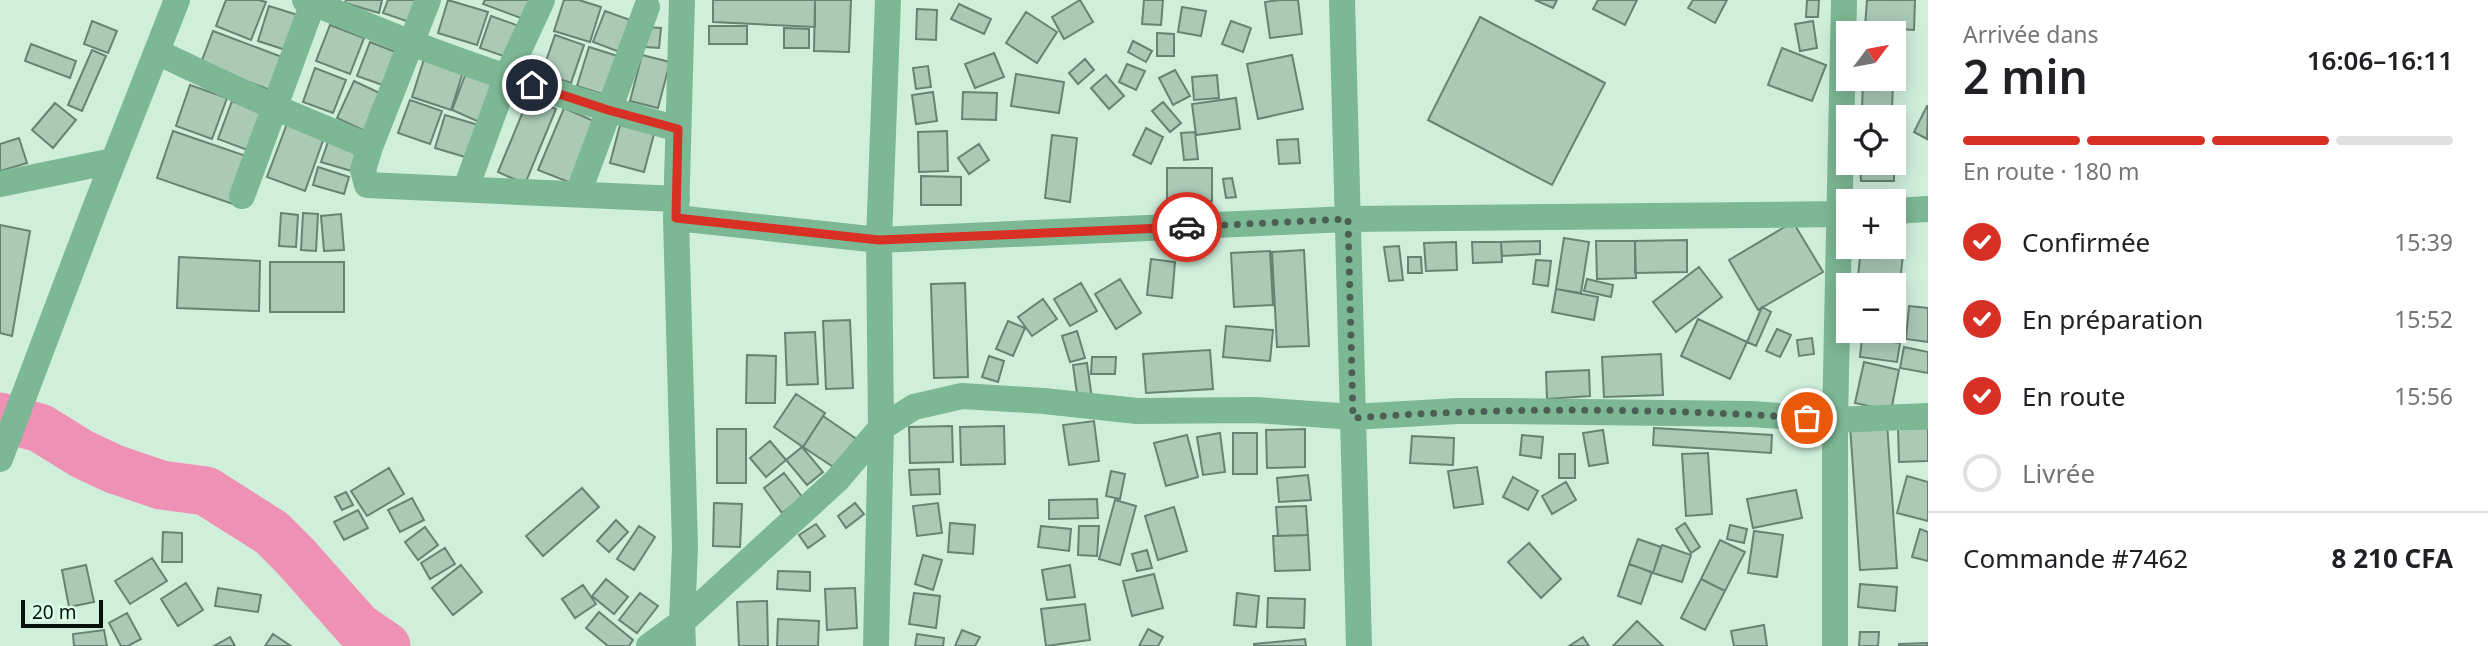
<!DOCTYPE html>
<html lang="fr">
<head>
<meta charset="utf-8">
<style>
  :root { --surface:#fff; --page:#f2f2f2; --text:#202124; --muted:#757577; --line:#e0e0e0; --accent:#d93025 }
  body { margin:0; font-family:"Noto Sans",sans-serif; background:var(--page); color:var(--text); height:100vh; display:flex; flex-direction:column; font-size:26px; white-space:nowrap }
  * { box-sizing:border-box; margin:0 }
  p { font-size:23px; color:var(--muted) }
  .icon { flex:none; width:38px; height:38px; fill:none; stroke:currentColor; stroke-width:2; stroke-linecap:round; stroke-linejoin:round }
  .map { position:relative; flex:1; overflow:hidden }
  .sheet { display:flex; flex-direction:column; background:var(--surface); width:560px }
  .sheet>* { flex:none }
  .needle { width:46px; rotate:58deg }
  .tools { position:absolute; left:1836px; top:21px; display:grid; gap:14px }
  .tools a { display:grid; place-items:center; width:70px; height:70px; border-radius:0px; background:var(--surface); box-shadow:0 4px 18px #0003; font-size:35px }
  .scale { position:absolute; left:21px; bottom:18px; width:82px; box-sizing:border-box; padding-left:7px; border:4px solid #07120b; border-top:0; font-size:19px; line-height:24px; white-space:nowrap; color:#07120b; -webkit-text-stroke:5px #dcfde8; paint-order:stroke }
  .pin { position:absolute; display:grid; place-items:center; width:60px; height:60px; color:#fff; margin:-30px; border:4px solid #fff; border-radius:50%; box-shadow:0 2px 7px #0007 }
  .courier { position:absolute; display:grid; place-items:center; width:70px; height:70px; margin:-35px; border:5px solid #d93025; border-radius:50%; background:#fff; color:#222; box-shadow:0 2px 9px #0007 }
  .headline em { font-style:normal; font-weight:600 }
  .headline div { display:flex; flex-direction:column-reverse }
  .headline { display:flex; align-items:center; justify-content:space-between; height:119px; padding:0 35px }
  h1 { font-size:46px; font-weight:600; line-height:52px }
  .bar { display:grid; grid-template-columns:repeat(4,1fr); gap:10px 7px; align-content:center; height:84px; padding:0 35px }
  .bar i { height:9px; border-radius:5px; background:var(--line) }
  .bar .current { background:var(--accent) }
  .bar p { grid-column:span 4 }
  .line { display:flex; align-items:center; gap:18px; padding:0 35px; border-top:2px solid var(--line) }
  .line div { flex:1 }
  ol { padding:0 35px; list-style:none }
  li { display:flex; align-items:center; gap:21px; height:77px }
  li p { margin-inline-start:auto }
  li .icon { padding:7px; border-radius:50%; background:var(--accent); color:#fff; stroke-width:4 }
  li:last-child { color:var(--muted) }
  li i { width:38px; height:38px; border:4px solid var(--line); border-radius:50% }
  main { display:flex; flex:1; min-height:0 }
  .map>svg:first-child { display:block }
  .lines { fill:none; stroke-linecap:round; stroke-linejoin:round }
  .river { stroke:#ef91b5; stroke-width:49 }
  .building { fill:#abcab6; stroke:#668471; stroke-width:2 }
  .minor { stroke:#7db894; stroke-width:26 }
  .done { stroke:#4d5f54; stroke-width:7; stroke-dasharray:0 12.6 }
  .route { stroke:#d93025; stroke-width:9 }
</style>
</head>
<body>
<main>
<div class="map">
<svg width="1928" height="646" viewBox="0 0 1928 646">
  <rect width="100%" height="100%" fill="#cfefdb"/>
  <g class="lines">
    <path class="river" d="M0,417L40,428L82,454L114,469L161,485L206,491L272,533L295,556L358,627L386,646"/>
  </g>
  <path class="building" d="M226,0H259L266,2L251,40L216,26Z
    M346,0H382L379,13L345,3Z
    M388,0H423L415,24L383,13Z
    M448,0L488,12L477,45L438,33Z
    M485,0H533L526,20L483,4Z
    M564,0H579L601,7L590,42L554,31Z
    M713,0H815V27L713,22Z
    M815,0H851L849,52L814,51Z
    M1080,0L1093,22L1064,39L1052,17Z
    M1144,0H1163L1161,25L1142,24Z
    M1280,0H1298L1302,34L1270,38L1265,2Z
    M1535,0H1557L1553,8Z
    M1598,0H1637L1625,25L1593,9Z
    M1693,0H1727L1715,23L1688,8Z
    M1807,0H1819L1818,17H1806Z
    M1867,0H1915L1914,30L1865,27Z
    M959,4L991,19L984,34L951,19Z
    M269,6L304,17L292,52L258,41Z
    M1182,7L1206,11L1201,36L1178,32Z
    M917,9L937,10L936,40L916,39Z
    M605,11L636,22L625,54L593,42Z
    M1026,12L1057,32L1037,63L1006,43Z
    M491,16L522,27L512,59L480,48Z
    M1480,17L1605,83L1552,185L1428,120Z
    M92,21L117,31L108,53L84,44Z
    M1231,21L1251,28L1243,52L1222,44Z
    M1813,21L1817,48L1800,51L1795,24Z
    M330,25L364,38L350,74L316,61Z
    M709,26H747V44H709Z
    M647,27L661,28L659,48L645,47Z
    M784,28L809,29V48H784Z
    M213,31L290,60L277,93L201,63Z
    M1157,33L1174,34V56H1157Z
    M555,35L584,45L571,83L542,73Z
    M1133,41L1152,51L1146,62L1128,52Z
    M370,42L401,54L388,87L357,76Z
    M31,44L76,61L70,78L25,61Z
    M589,47L624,58L612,97L577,86Z
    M1782,48L1826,65L1812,101L1768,85Z
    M92,50L106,56L82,111L68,105Z
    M994,53L1004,77L975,88L965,64Z
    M642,55L670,62L658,108L630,101Z
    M1292,55L1303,109L1258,119L1247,64Z
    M424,59L463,72L451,110L412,97Z
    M1085,59L1094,70L1078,84L1069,73Z
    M1127,64L1145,71L1136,90L1119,82Z
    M928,66L931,87L916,89L913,68Z
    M315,68L346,80L333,113L303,102Z
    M1175,70L1190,96L1173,105L1159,78Z
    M466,73L501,88L486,125L452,110Z
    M1016,74L1064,82L1059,113L1011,106Z
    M1106,75L1124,96L1109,109L1091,88Z
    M1217,75L1219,98L1194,100L1192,77Z
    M1863,79L1893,80L1892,111L1862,110Z
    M354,81L386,96L369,133L337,118Z
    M190,85L227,98L212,139L176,126Z
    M933,92L937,121L916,124L912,95Z
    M963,92L997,93L996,120L962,119Z
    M529,97L556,109L525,184L498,172Z
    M1236,98L1240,129L1196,135L1192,104Z
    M410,100L442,111L430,144L398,133Z
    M232,101L264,114L250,151L218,139Z
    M1163,102L1181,123L1170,132L1152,111Z
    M55,103L76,120L53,148L32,130Z
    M1927,106H1928L1927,139L1914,132Z
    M564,108L596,122L571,183L538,170Z
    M445,115L485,127L475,160L435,148Z
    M288,121L325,135L305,191L267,177Z
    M620,125L654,134L644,172L610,163Z
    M1146,128L1163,137L1151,164L1133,155Z
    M173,131L249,157L233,204L157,178Z
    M947,131L948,171L919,172L918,132Z
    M1195,132L1198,159L1184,160L1181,133Z
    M1052,135L1077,138L1070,202L1045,198Z
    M19,138L27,163L0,171V144Z
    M329,139L362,150L355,172L321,162Z
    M1298,139L1300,163L1279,164L1277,140Z
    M979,144L989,160L969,174L958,158Z
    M1894,146V181H1861L1860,163H1894Z
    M318,167L349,177L344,194L313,185Z
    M1167,168H1212V201H1167Z
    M921,176L961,177V205H921Z
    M1232,178L1236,197L1226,198L1223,179Z
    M281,213L298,215L296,247L279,246Z
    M303,213L318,214L316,251L301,250Z
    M341,214L344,250L324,251L321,216Z
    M1793,222L1823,272L1758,310L1729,260Z
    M0,225L30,231L12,336L0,333Z
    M1564,238L1589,242L1581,293L1556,289Z
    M1894,238L1905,239L1900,281L1858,277L1861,247H1894Z
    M1687,240V272L1635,273V241Z
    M1540,241V254L1502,256L1501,242Z
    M1596,241H1635L1636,278L1597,279Z
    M1456,242L1457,270L1426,271L1424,243Z
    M1472,242H1501L1502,262L1473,263Z
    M1399,246L1403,280L1389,281L1384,247Z
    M1304,250L1309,346L1277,347L1272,252Z
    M1270,251L1273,305L1234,307L1231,253Z
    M179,257L260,261L259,311L177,308Z
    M1408,257H1421L1422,273H1408Z
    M1151,259L1175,262L1172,298L1147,295Z
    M1536,260L1551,261L1548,286L1533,284Z
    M270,262H344V312H270Z
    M1699,267L1722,297L1676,332L1653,302Z
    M1120,279L1141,313L1116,329L1095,294Z
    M1587,279L1613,285L1611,297L1584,291Z
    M965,283L968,377L934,378L931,284Z
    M1081,283L1097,311L1070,326L1054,299Z
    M1556,289L1598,297L1594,320L1552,312Z
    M1043,299L1057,319L1032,336L1018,317Z
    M1909,306L1928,308V342L1906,339Z
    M1762,307L1771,312L1756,346L1747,342Z
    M1894,314H1897L1893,341L1863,337L1864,331H1894Z
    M1698,319L1747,342L1730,379L1681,356Z
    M850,320L853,388L826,389L823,321Z
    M1008,321L1025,328L1013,356L996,349Z
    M1226,326L1273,330L1270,361L1223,357Z
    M1777,329L1791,335L1780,357L1766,351Z
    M1077,331L1085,358L1070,362L1062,336Z
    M815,332L818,384L787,385L785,333Z
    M1812,338L1814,354L1799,356L1797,340Z
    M1862,338L1900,343L1897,362L1860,357Z
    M1904,347L1928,352V373L1900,368Z
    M1210,350L1213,389L1146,393L1143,354Z
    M1661,354L1663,395L1604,397L1602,357Z
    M747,355L776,356L775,403H746Z
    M989,356L1004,361L998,382L982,377Z
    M1092,357H1116L1115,374H1091Z
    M1864,362L1899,370L1891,411L1855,403Z
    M1087,363L1092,399L1078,401L1073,365Z
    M1589,370L1590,396L1547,399L1546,372Z
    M796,394L825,413L803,447L774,427Z
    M823,416L858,440L838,470L803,447Z
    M1094,421L1099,461L1069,465L1063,425Z
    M1887,423L1897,568L1860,570L1850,425Z
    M952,426L953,462L910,463L909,427Z
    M1004,426L1005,464L961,465L960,427Z
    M1654,428L1772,435L1771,453L1653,445Z
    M1928,428V461L1899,462L1898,429Z
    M717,429H746V483H717Z
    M1305,429V467L1267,468L1266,430Z
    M1603,430L1608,463L1589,466L1583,433Z
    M1220,433L1225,472L1203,475L1197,437Z
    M1233,433H1257V474H1233Z
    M1187,435L1198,477L1166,486L1154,443Z
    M1522,435L1543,437L1541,458L1520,455Z
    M1412,436L1454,438L1453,465L1410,463Z
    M770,441L786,460L766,477L750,458Z
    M802,447L823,472L807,485L786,460Z
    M1708,453L1712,514L1686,516L1682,454Z
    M1559,454H1575V478H1559Z
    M1477,467L1483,504L1454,508L1448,471Z
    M389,468L404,494L367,516L351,491Z
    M939,469L940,494L911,495L909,470Z
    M1111,471L1125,474L1120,499L1106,496Z
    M784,473L803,498L782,513L764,488Z
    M1308,475L1311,500L1279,502L1277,478Z
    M1907,476L1928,482V521L1897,513Z
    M1513,477L1538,491L1528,510L1503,497Z
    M1566,482L1576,500L1552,514L1542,496Z
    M582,488L599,507L543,556L526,536Z
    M1796,490L1802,518L1753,528L1747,499Z
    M346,492L353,505L342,510L335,497Z
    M412,498L424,520L400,532L388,510Z
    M1097,499L1098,518L1049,519V500Z
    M1115,500L1136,506L1120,565L1099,559Z
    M714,503L742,504L740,547L713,546Z
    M855,503L864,514L846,528L838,516Z
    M938,503L942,533L917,536L913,506Z
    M1306,506L1308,535L1278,536L1276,507Z
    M1174,507L1187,551L1158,560L1145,516Z
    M358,510L368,528L344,540L334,522Z
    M616,520L628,532L609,552L597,541Z
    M950,523L975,525L973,554L948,552Z
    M1685,523L1700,547L1691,553L1676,529Z
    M816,524L825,536L808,548L799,535Z
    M1730,525L1747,529L1744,543L1727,539Z
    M639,526L655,537L634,570L617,559Z
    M1041,526L1071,529L1069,551L1038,547Z
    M1079,526H1099L1097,556L1078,555Z
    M425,527L438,545L418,560L405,542Z
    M1920,529L1928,532V561L1912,557Z
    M1754,531L1783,535L1777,577L1748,573Z
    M163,532L182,533V562H162Z
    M1308,535L1310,570L1275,571L1273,536Z
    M1638,539L1661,547L1653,573L1629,564Z
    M1720,540L1745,552L1725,591L1701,579Z
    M1529,543L1561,579L1541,598L1508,562Z
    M1662,545L1691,555L1682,582L1653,573Z
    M445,548L455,564L430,579L421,563Z
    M1147,550L1152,568L1137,571L1132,554Z
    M923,555L942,560L933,590L915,584Z
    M152,558L167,581L130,604L115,581Z
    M1629,564L1652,572L1641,604L1618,596Z
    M86,565L94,602L69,607L62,570Z
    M461,565L482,592L453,615L432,588Z
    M1070,565L1075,597L1047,600L1042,570Z
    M778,571L810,572V591L777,589Z
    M1154,574L1163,608L1132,616L1123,581Z
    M606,579L628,597L614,614L592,596Z
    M1701,579L1725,591L1705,630L1681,618Z
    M186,583L203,610L178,626L161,599Z
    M1860,584L1897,587L1895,611L1858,607Z
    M583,585L596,604L575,618L562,599Z
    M218,588L261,595L258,612L215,606Z
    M855,588L857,628L827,630L825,589Z
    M640,593L658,606L637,633L619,620Z
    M914,593L940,596L936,628L909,624Z
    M1237,593L1259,596L1256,627L1234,625Z
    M1268,598L1305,599L1304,628L1267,627Z
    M767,601L768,646H739L737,602Z
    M1085,604L1090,640L1046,646L1041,609Z
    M599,612L633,640L629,646H608L586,628Z
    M127,613L141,639L128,646H121L109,623Z
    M778,619L819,621L818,646H777Z
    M1637,621L1663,646H1613Z
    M1764,625L1767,646H1734L1731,631Z
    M1148,629L1163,637L1158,646H1139Z
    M104,630L107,646H74L73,634Z
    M962,630L980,637L975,646H955Z
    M1860,632H1879L1878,646H1859Z
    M273,634L291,646H265Z
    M917,634L944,638L943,646H915Z
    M230,637L235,646H214Z
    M1583,637L1589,646H1569Z
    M1305,639L1306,646H1254V644Z
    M1928,643V646H1899V644Z"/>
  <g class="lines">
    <path class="minor" d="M305,0C340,13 374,29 409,42C497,76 587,104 678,129
      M428,0L370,147L363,170L367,185L677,199
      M682,0L676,218L685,547L682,622L683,646
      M1342,0L1359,646
      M157,52L274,107L370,147
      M0,184L113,161
      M466,188L507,76L542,0
      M578,194L647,7
      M242,196L314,0
      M1894,211L1928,209
      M676,218L879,240L1348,219L1848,214
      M0,459L95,208L177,0
      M649,646L682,622L837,480L881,428L914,407L962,396L1044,401L1137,411L1256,410L1353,417L1457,411H1507L1751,414L1835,420L1928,416
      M876,646L881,428L879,240L888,0
      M1835,646V420L1844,0"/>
  </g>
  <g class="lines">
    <path class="done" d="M1187,227L1348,219L1353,418C1504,407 1656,408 1807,418"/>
    <path class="route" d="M532,85L608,110L678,129L676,218L879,240L1187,227"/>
  </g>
</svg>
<div class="tools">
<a><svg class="needle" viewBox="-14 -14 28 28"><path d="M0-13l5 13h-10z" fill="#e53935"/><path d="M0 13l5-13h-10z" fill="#757577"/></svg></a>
<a><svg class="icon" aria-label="locate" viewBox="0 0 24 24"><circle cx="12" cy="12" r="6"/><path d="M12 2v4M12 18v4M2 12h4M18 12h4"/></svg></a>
<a>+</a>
<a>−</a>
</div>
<div class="scale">20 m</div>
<div class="pin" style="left:1807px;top:418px;background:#ea580c"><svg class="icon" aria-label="bag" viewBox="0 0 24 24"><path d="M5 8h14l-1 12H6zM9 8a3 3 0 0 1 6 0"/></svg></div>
<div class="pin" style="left:532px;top:85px;background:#1f2937"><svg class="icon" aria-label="home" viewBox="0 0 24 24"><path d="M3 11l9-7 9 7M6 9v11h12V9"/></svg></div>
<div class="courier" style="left:1187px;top:227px"><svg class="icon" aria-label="car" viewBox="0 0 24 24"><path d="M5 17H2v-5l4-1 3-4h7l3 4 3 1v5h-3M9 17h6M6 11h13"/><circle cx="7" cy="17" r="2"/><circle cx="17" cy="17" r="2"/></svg></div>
</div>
<section class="sheet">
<div class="headline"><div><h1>2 min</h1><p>Arrivée dans</p></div><em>16:06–16:11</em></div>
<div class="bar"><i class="current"></i><i class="current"></i><i class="current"></i><i></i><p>En route · 180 m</p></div>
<ol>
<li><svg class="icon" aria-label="check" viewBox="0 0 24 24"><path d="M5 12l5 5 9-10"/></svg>Confirmée<p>15:39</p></li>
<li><svg class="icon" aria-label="check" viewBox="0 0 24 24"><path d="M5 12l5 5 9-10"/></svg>En préparation<p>15:52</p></li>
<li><svg class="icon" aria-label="check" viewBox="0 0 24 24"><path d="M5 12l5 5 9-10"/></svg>En route<p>15:56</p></li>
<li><i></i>Livrée</li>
</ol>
<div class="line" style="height:91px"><div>Commande #7462</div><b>8 210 CFA</b></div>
</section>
</main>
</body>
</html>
